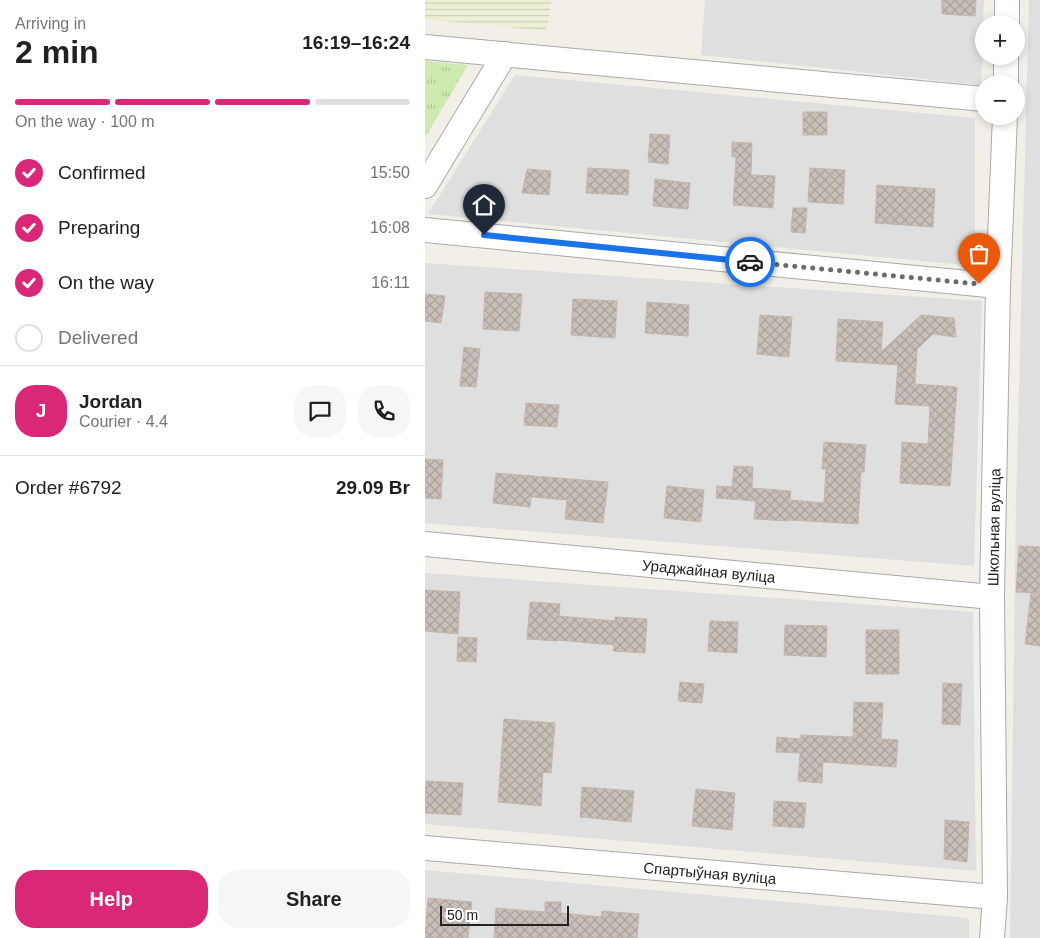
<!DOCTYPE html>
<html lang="en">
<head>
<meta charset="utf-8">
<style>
  :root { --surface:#fff; --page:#f6f6f6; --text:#202124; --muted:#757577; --line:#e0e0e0; --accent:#db2777 }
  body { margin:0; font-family:Helvetica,sans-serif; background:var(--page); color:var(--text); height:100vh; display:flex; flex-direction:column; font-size:19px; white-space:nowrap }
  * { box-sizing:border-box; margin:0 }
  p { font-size:16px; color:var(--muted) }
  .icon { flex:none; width:28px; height:28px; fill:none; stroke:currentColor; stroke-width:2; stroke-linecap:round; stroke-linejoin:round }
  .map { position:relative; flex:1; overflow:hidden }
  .details { display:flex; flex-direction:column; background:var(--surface); width:425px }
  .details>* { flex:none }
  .fabs { position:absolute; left:550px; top:15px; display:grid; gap:10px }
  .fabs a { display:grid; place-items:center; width:50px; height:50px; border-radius:50%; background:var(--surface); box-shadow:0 2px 8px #0003; font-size:25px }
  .scale { position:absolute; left:15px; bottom:12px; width:129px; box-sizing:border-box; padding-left:5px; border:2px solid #222; border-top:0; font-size:14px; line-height:18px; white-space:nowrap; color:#222; -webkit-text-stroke:4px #fff; paint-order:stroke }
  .pin { position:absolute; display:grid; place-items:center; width:42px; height:42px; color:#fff; margin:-51px -21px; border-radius:50% 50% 50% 0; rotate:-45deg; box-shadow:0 0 5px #0007 }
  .pin .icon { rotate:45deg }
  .courier { position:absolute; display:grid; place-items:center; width:50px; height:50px; margin:-25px; border:4px solid #1a73e8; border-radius:50%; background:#fff; color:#222; box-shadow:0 1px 6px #0007 }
  .summary em { font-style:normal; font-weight:800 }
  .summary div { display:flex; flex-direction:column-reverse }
  .summary { display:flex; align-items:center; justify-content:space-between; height:85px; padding:0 15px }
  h1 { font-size:32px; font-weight:800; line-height:38px }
  .bar { display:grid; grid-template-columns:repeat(4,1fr); gap:8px 5px; align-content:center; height:60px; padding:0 15px }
  .bar i { height:6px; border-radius:4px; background:var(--line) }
  .bar .active { background:var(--accent) }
  .bar p { grid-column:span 4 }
  .line { display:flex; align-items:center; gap:12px; padding:0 15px; border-top:1px solid var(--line) }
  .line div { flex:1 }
  .round { display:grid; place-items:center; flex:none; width:52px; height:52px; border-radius:20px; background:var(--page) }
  ol { padding:0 15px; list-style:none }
  li { display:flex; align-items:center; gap:15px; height:55px }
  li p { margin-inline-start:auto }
  li .icon { padding:5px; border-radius:50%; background:var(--accent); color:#fff; stroke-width:4 }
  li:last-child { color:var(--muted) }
  li i { width:28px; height:28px; border:2px solid var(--line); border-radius:50% }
  .cta { display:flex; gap:10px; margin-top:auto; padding:10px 15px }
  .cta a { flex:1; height:58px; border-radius:20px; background:var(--accent); color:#fff; font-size:20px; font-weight:800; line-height:58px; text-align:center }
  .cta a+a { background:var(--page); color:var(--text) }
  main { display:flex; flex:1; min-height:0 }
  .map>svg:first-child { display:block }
  .residential { fill:#e0dfdf }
  .farmland { fill:url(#farmland-rules) }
  .grass { fill:url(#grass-tufts) }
  .building { fill:url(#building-cross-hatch); stroke:#c4b6ab }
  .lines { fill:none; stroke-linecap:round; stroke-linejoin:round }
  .minor-casing { stroke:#a9a9a9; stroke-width:26 }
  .minor { stroke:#fff; stroke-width:24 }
  .done { stroke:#6b6a68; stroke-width:5; stroke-dasharray:0 9 }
  .route { stroke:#1a73e8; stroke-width:6 }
  .labels { text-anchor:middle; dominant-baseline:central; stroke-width:4; stroke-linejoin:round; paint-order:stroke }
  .street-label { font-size:15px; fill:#222; stroke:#fff }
</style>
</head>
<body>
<main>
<section class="details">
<div class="summary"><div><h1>2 min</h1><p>Arriving in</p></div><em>16:19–16:24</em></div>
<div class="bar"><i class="active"></i><i class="active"></i><i class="active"></i><i></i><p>On the way · 100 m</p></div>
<ol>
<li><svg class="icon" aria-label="check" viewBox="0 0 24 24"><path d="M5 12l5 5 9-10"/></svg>Confirmed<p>15:50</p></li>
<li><svg class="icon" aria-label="check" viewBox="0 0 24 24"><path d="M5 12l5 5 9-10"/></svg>Preparing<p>16:08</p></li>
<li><svg class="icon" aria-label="check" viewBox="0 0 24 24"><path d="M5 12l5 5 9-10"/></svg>On the way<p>16:11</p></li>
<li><i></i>Delivered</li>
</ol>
<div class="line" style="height:90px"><b class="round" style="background:var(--accent);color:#fff">J</b><div><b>Jordan</b><p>Courier · 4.4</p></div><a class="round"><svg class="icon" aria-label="chat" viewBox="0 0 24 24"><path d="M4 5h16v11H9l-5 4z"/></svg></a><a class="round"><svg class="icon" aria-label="phone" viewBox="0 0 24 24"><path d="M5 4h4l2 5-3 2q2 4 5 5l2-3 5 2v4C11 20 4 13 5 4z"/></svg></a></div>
<div class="line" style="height:65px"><div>Order #6792</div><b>29.09 Br</b></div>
<div class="cta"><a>Help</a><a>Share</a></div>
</section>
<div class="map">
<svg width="615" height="938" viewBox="0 0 615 938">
  <defs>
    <pattern id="farmland-rules" width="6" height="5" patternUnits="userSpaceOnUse" patternTransform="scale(1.25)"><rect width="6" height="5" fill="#eef0d5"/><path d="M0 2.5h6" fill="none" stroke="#ccceb7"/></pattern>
    <pattern id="grass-tufts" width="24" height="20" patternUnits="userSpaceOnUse" patternTransform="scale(1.25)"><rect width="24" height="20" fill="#cdebb0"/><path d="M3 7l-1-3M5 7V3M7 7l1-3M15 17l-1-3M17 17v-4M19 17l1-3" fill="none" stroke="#b0c997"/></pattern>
    <pattern id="building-cross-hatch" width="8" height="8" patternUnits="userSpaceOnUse" patternTransform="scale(1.25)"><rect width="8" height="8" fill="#c7bfb8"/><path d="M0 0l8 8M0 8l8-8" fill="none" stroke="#aba49e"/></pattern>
  </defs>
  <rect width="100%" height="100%" fill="#f2efe9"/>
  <path class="residential" d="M280,0H559L556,85L276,55Z
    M604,0H615V938H585L591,502Z
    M90,75L550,118V266L3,214Z
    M0,263L557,301L549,566L0,523Z
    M0,573L548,612L551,871L0,824Z
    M0,870L544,918V938H0Z"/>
  <path class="farmland" d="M0,0H127L121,31L0,19Z"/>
  <path class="grass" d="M0,61L43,65L0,138Z"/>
  <path class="building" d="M517,0H551L550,16L517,14Z
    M378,112H402V135H378Z
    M225,134L245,135L243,164L223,162Z
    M307,142L327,143L326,175L350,176L348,208L308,205L311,157H307Z
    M163,168L204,170L203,195L161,193Z
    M385,168L420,170L418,204L383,202Z
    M102,169L126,171L124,195L97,193Z
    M230,179L265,183L263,209L228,206Z
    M452,185L510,189L508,227L450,223Z
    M368,208H382L380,233L366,232Z
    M60,292L97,294L94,331L58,329Z
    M0,294L20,296L16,323L0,321Z
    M148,299L192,301L190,338L146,335Z
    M222,302L264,305L263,336L220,333Z
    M335,315L367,317L364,357L332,354Z
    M496,315L529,318L531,337L508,334L492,349L490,384L532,387L525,486L475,483L477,442L503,444L505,406L470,404L473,365L411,361L413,319L458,322L456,352Z
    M39,347L55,349L51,387L35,386Z
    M101,403L134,405L132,427L99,425Z
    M399,442L441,445L439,472H436L433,524L364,520V521L329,519L331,501L291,498L292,486L307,487L309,466L328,467L327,488L366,491L365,500L399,503L401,469H397Z
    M0,459L18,460L16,499L0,498Z
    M71,473L183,482L178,523L140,519L142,500L106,497L105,507L68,503Z
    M242,486L279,490L276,522L239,518Z
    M594,546L615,547V593L591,592Z
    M0,590L35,592L33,634L0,631Z
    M606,593L615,594V646L600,644Z
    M105,602L135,604L134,616L190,621V617L222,619L220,653L188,651L189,645L132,640V641L102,639Z
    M285,621L313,622L312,653L283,651Z
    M360,625L402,626L401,657L359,655Z
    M441,630H474V674H441Z
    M33,637L52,638L51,662L32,661Z
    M255,682L279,684L277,703L253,701Z
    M518,683L537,684L535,725L517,724Z
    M429,702L458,703L456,739L473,740L471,767L398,762L397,783L373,781L375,753L351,752L352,737L376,739V735L428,737Z
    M79,719L130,723L126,773L118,772L116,806L73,802Z
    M1,781L38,783L36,815L0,813Z
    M157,787L209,791L206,822L155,817Z
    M271,789L310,793L307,830L267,826Z
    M349,801L381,803L379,828L348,826Z
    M520,820L544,822L542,862L519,859Z
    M3,898L47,902L43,938H0Z
    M120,902H136V913L176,917L177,911L214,914L212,938H69L71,908L120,912Z"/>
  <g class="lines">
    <g class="minor-casing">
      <g id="minor">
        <path d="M582,24V0"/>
        <path d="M0,47L559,99"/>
        <path d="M581,84V56"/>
        <path d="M0,186L80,54"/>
        <path d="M0,230L573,286"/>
        <path id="s1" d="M0,544L567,597"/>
        <path id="s2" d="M0,848L570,897"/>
        <path id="s3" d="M567,938L570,897L567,597L573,286L580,116"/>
      </g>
    </g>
    <use href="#minor" class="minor"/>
  </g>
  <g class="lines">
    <path class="done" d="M325,262L554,284"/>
    <path class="route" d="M59,235L325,262"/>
  </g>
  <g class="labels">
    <g class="street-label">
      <text stroke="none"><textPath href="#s3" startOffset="411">Школьная вуліца</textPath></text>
      <text stroke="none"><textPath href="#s1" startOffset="285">Ураджайная вуліца</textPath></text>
      <text stroke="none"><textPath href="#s2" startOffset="286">Спартыўная вуліца</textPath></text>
    </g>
  </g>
</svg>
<div class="fabs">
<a>+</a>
<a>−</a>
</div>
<div class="scale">50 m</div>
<div class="pin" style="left:554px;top:284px;background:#ea580c"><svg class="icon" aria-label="bag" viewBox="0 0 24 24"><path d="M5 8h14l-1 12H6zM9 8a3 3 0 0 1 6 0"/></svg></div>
<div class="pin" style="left:59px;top:235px;background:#1f2937"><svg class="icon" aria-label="home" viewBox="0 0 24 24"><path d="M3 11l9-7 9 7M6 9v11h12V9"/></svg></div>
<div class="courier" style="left:325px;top:262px"><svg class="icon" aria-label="car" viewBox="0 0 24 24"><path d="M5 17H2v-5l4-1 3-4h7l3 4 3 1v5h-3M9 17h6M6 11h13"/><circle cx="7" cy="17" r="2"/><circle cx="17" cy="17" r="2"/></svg></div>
</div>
</main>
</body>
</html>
